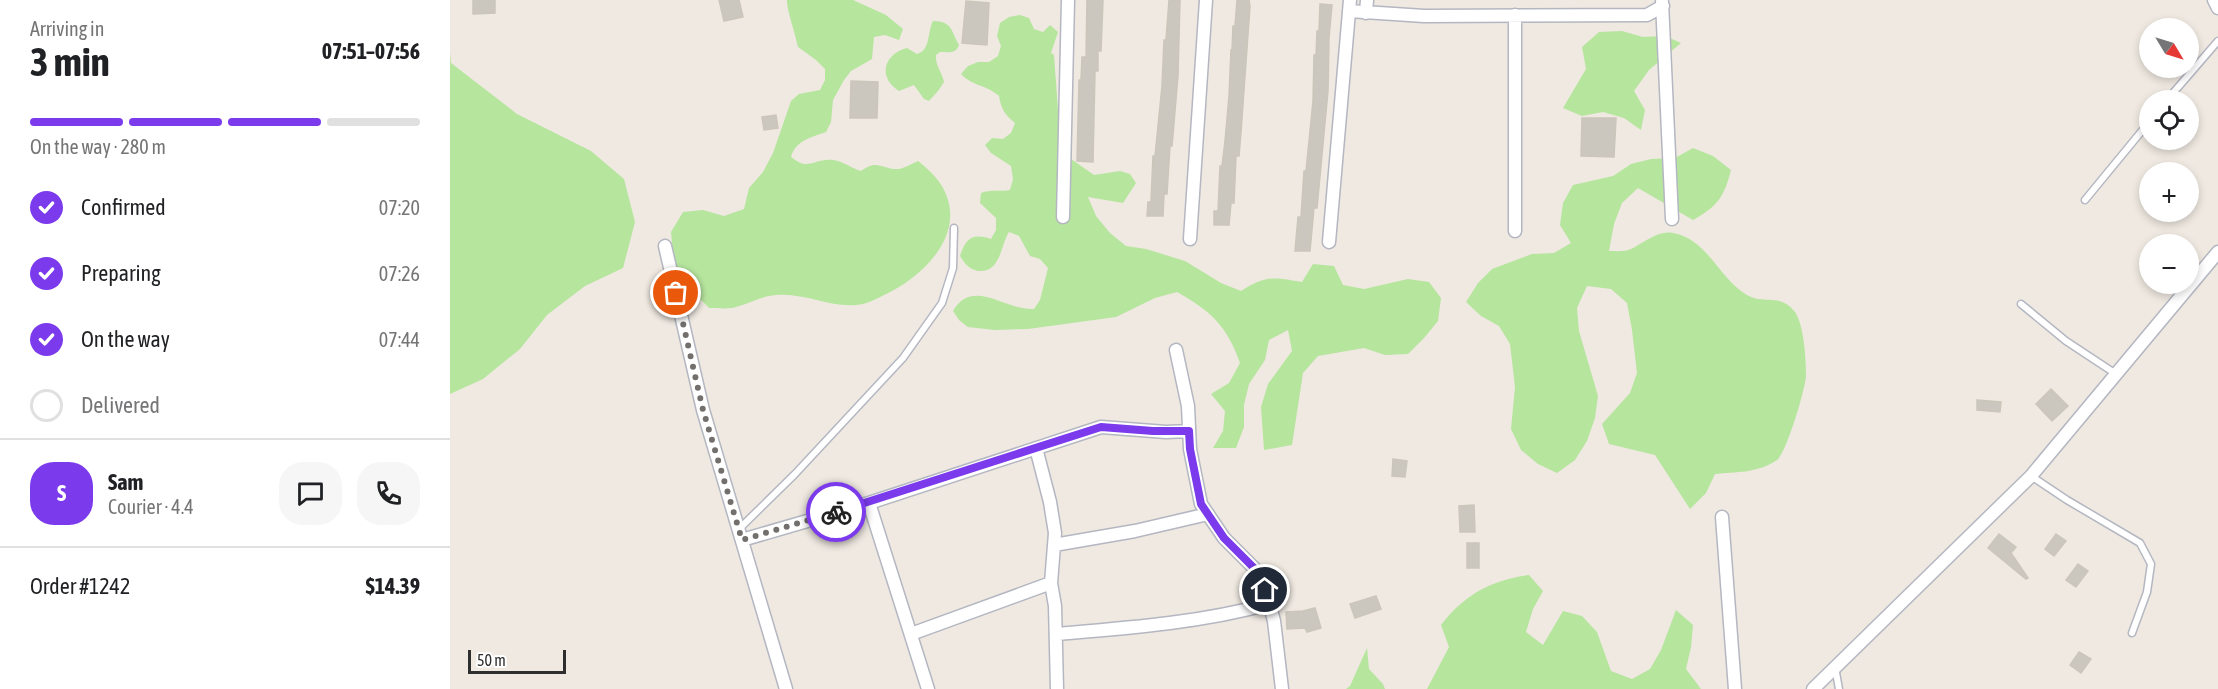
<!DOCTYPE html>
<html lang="en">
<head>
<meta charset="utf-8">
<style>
  :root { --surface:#fff; --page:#f6f6f6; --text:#202124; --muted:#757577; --line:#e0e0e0; --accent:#7c3aed }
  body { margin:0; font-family:"Asap Condensed",sans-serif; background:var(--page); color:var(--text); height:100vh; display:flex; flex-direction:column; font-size:22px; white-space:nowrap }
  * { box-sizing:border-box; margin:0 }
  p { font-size:20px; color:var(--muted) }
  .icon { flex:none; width:33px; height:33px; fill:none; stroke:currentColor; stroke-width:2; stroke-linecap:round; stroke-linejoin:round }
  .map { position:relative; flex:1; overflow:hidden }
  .panel { display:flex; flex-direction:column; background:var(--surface); width:450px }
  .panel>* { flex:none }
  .needle { width:39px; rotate:128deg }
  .fabs { position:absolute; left:1689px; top:18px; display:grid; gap:12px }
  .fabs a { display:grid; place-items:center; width:60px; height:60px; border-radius:50%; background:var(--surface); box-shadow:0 3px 9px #0003; font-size:30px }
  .scale { position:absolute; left:18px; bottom:15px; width:98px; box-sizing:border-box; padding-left:6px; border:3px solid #2e2e2e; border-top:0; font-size:16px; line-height:21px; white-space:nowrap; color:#2e2e2e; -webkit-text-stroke:4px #fff; paint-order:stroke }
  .pin { position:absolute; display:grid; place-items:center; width:51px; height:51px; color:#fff; margin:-26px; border:3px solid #fff; border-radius:50%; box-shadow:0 2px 6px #0007 }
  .courier { position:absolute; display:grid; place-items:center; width:60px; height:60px; margin:-30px; border:4px solid #7c3aed; border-radius:50%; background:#fff; color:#222; box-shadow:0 2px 8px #0007 }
  .overview em { font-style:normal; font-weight:700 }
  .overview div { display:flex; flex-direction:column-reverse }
  .overview { display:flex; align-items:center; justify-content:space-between; height:102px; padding:0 30px }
  h1 { font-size:39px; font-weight:700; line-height:45px }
  .bar { display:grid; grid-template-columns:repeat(4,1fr); gap:9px 6px; align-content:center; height:72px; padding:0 30px }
  .bar i { height:8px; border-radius:4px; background:var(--line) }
  .bar .on { background:var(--accent) }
  .bar p { grid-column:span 4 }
  .line { display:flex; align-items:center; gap:15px; padding:0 30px; border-top:2px solid var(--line) }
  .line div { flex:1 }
  .round { display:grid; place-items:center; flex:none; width:63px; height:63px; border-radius:24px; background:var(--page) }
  ol { padding:0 30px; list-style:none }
  li { display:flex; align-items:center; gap:18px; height:66px }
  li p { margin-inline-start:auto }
  li .icon { padding:6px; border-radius:50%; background:var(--accent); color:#fff; stroke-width:4 }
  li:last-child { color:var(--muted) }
  li i { width:33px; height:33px; border:3px solid var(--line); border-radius:50% }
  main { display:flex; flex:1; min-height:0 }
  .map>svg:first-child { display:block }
  .green { fill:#b6e59e }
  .building { fill:#cbc7bf; stroke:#cbc5ba; stroke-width:1.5 }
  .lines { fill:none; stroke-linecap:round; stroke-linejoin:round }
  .service-casing { stroke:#b4b7c1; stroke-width:9 }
  .minor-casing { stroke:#b4b7c1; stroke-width:15 }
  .service { stroke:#fff; stroke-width:6 }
  .minor { stroke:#fff; stroke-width:12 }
  .done { stroke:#726f6d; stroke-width:6; stroke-dasharray:0 10.8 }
  .route { stroke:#7c3aed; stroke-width:8 }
</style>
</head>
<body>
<main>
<section class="panel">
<div class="overview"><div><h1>3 min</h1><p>Arriving in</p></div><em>07:51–07:56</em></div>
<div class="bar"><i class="on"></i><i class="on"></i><i class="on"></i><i></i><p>On the way · 280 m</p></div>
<ol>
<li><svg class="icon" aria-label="check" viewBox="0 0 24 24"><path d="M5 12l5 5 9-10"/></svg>Confirmed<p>07:20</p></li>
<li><svg class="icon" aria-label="check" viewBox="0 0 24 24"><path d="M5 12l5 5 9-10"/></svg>Preparing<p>07:26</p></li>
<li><svg class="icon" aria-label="check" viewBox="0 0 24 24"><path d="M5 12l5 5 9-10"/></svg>On the way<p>07:44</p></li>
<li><i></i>Delivered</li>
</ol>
<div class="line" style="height:108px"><b class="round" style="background:var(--accent);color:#fff">S</b><div><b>Sam</b><p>Courier · 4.4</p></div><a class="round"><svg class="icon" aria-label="chat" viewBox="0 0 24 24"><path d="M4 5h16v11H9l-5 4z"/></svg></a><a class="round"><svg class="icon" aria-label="phone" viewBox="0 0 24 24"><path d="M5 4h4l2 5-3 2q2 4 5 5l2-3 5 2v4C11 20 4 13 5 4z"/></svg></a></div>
<div class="line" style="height:78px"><div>Order #1242</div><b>$14.39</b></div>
</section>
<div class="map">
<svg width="1768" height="689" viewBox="0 0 1768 689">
  <rect width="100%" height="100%" fill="#efe9e1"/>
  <path class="green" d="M337,0H403L436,15L453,29L449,40L435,35L424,37L422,59L401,71L394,80L383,100L381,122L376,132C360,138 346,140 341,157C359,172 364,158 383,160C393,161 401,168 411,171C428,158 432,170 449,169C455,168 463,163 468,161C478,169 487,177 493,188C518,234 473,277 434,295C428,298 420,302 413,304C383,310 356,292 326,295C311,296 297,305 282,308C275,309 266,308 259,308L229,277L223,254L221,232L233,212L253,210L274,216L294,209L299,188L313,172L323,153L341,101L349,94L370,90L375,80V69L366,60L348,47C346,36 336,7 337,0Z
    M570,15L579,18L584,29L593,32L600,25L608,32L601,53L604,55L611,152L644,175L670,171L680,174L686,183L673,203L638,197L646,216L660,233L676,246L696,249L735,261L771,283L791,291C816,275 824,277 852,282L863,264L884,266L893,285L914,289L958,279L979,282L991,298L988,321L974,338L958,354L935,355L914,348L868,356L853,373L842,445L814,450L811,407L818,384L842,351L838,330L819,340L815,360L799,384L794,405V427L786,448H763L773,431L775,411L761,394L779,383L790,363C777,326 761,311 727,292L705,298L666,317L578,329L545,330L518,327L509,320L503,311C523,277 555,311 584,309L590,300L598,268L590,259L580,256L569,236L559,232C550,246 551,273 528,271C519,269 515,264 510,256C516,238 522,233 541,239L546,230V218L530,203L531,193C541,189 550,192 560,190L563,179L561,166L541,153L535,145L542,138L553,139L561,133L565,123C555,115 551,109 549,96C537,85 522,86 511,74L518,66L528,62H539L548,56L551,46L547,36L550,23L559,17Z
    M483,21C503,21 501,32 509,45C506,54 499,52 490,52L486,55C485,65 492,72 494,82L488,91L479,101L474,99L464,85L449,91C427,77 434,54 457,48L467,54C481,50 477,32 483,21Z
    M1172,31L1193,37L1215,36L1231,43L1199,70L1184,91L1195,110L1191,130L1174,118L1153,112L1132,116L1113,108L1136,69L1132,47L1149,32Z
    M0,52L1,63L67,114L141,151L174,179L185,222L173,268L135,286L97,315L70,349L33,379L0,394Z
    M1243,148L1263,156L1281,170C1274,197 1268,206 1243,220L1188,188L1172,203L1164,224L1159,251C1166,251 1175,252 1181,249C1194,243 1208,230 1223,233C1252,238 1265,267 1284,285C1290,291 1300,298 1308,299C1323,301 1333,297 1345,312C1354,325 1356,359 1356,375C1356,388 1336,454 1327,460C1308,473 1286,472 1265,474L1256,493L1240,509L1205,455L1159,444L1152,424L1180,393L1187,373L1182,330L1177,303L1161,289L1137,286L1127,308L1129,331L1148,396L1145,418L1137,441L1125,460L1107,473L1088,464L1071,450L1061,429L1065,387L1060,344L1049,326L1031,316L1016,302L1028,283L1042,269L1082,254L1104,253L1121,243L1110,225L1113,203L1123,185L1163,176L1181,164L1201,159L1225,158Z
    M1079,575L1093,591L1083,609L1076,632L1093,645L1113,611L1132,616L1147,632L1161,671L1182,679L1200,669L1211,650L1226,610L1243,625L1241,647L1236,669L1251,689H977L999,647L991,625C1014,595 1041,580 1079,575Z
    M917,648L919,669L933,684L935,689H896L900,686Z"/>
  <path class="building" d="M23,0H45V13L23,14Z
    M269,0H289L293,17L274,21Z
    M637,0H653L651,51H648V71H645L643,162L627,161L629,80H631L632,57H636Z
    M719,0H730L728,76L722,146H720L717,194H714L713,216H697L698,202H701L703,156H705L712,86L714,40H716Z
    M787,0H799L800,6L791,132L789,156H786L784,203H781L779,225H764V211H768L770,166H772L775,141L779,96L781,50H782L783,26H785Z
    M516,1L539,3L537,45L512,43Z
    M870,4L882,5L879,38L878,91L867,208H864L860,251H845L848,217H851L854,171H856L863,101L864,55H866L867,31H869Z
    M401,81L428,82L427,118H400Z
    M326,115L328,128L314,130L312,117Z
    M1132,118H1166L1164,157L1131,156Z
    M1601,389L1618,406L1602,421L1586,404Z
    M1527,400L1551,402L1550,412L1527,410Z
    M943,459L957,461L955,477L942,476Z
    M1024,505L1025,532H1010L1009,506Z
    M1549,534L1566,547L1561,553L1578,578L1576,579L1538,548Z
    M1606,534L1616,541L1604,556L1595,549Z
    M1017,543H1029V568H1017Z
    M1628,564L1638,571L1626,587L1616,580Z
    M926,596L931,609L905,618L900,604Z
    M865,608L871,628L857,632L855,628L837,629L836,612L853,611Z
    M1629,652L1641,659L1631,673L1620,665Z"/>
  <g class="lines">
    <g class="service-casing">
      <path id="service" d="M1717,100L1768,41
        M1635,200L1700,121
        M1571,304L1616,341L1666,374
        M1581,476L1617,500L1690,543L1701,564L1697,592L1682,633
        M289,529L345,474L453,358L492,303L503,268L504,228
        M1385,667L1389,689"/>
    </g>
    <g class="minor-casing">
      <path id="minor" d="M1764,0L1768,8
        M1212,2L1222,219
        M899,11L974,16L1197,15L1213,6
        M916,13L917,0
        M613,217L618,0
        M1065,231V15
        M740,239L756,0
        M879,242L900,0
        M215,246L253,410L336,689
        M726,350L738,406L740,449L751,504L774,538L812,576L824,621L832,689
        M586,448L600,502L605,533L601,583L605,606L607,689
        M419,503L478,689
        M1272,517L1285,689
        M292,540L419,503L651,427L716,432L739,431
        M604,545L685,531L758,514
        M461,634L601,583
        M606,634C678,628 749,623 819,604
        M1363,689L1581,476L1768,252"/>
    </g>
    <use href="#service" class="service"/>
    <use href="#minor" class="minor"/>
  </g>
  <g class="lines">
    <path class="done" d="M226,293L253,410L292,540L386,512"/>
    <path class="route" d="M386,512L651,427L703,431H739L740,449L751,504L774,538L812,576L815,590"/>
  </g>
</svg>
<div class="fabs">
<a><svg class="needle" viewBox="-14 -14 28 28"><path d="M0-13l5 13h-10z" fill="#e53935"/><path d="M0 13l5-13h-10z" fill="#757577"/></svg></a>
<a><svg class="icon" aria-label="locate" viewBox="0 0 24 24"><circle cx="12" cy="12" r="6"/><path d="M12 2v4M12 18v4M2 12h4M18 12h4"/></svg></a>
<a>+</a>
<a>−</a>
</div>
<div class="scale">50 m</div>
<div class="pin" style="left:226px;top:293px;background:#ea580c"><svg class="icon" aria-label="bag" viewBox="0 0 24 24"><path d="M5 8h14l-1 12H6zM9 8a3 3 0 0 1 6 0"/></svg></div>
<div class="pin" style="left:815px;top:590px;background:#1f2937"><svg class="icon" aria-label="home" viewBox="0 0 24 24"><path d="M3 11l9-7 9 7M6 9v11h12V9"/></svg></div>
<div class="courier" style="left:386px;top:512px"><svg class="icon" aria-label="bike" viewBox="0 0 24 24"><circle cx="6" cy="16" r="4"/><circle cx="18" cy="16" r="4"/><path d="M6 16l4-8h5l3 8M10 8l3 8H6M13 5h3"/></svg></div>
</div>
</main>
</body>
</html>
